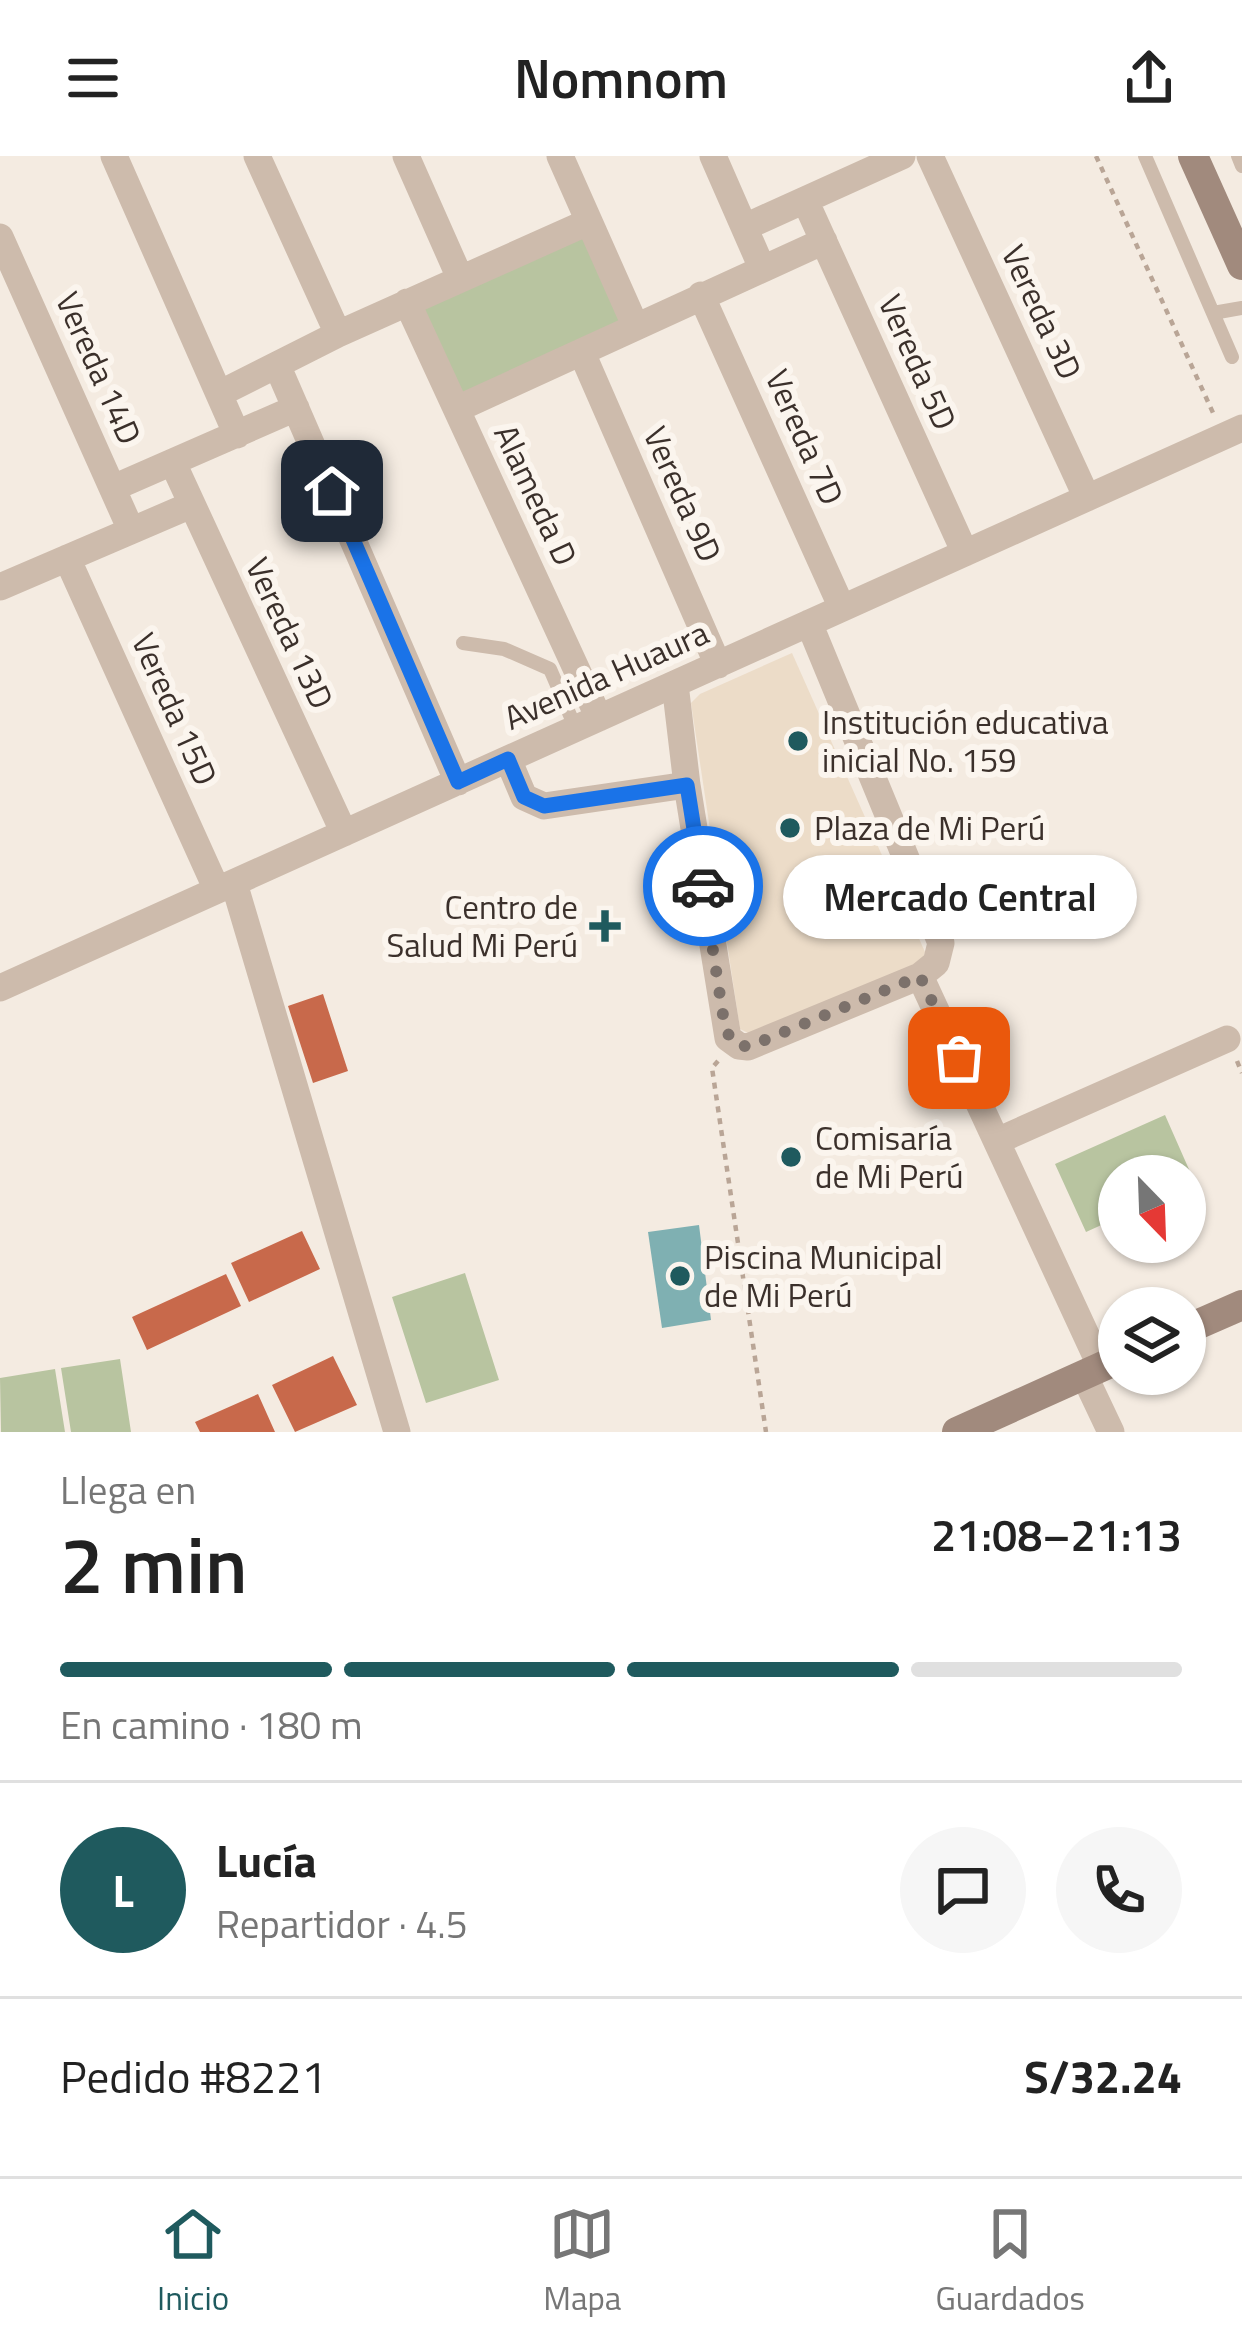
<!DOCTYPE html>
<html lang="es">
<head>
<meta charset="utf-8">
<style>
  :root { --surface:#fff; --page:#f6f6f6; --text:#222; --muted:#767676; --line:#e0e0e0; --accent:#1f5a5e }
  body { margin:0; font-family:"Titillium Web",sans-serif; background:var(--page); color:var(--text); height:100vh; display:flex; flex-direction:column; font-size:45px; white-space:nowrap }
  * { box-sizing:border-box; margin:0 }
  p { font-size:39px; color:var(--muted) }
  .icon { flex:none; width:66px; height:66px; fill:none; stroke:currentColor; stroke-width:2; stroke-linecap:round; stroke-linejoin:round }
  .map { position:relative; height:1276px; overflow:hidden }
  .drawer { display:flex; flex-direction:column; background:var(--surface); flex:1 }
  .drawer>* { flex:none }
  .needle { width:78px; rotate:157deg }
  .controls { position:absolute; left:1098px; top:999px; display:grid; gap:24px }
  .controls a { display:grid; place-items:center; width:108px; height:108px; border-radius:50%; background:var(--surface); box-shadow:0 3px 9px #0004; font-size:60px }
  .pin { position:absolute; display:grid; place-items:center; width:102px; height:102px; color:#fff; margin:-51px; border-radius:24px; box-shadow:0 6px 18px #0006 }
  .courier { position:absolute; display:grid; place-items:center; width:120px; height:120px; margin:-60px; border:9px solid #1a73e8; border-radius:50%; background:#fff; color:#222; box-shadow:0 3px 15px #0007 }
  .bubble { position:absolute; height:84px; border-radius:42px; background:var(--surface); box-shadow:0 3px 9px #0004; font-size:39px; font-weight:600; line-height:84px; text-align:center }
  .head em { font-style:normal; font-weight:600 }
  .head div { display:flex; flex-direction:column-reverse }
  .head { display:flex; align-items:center; justify-content:space-between; height:204px; padding:0 60px }
  h1 { font-size:78px; font-weight:600; line-height:90px }
  .bar { display:grid; grid-template-columns:repeat(4,1fr); gap:18px 12px; align-content:center; height:144px; padding:0 60px }
  .bar i { height:15px; border-radius:9px; background:var(--line) }
  .bar .active { background:var(--accent) }
  .bar p { grid-column:span 4 }
  .line { display:flex; align-items:center; gap:30px; padding:0 60px; border-top:3px solid var(--line) }
  .line div { flex:1 }
  .round { display:grid; place-items:center; flex:none; width:126px; height:126px; border-radius:63px; background:var(--page) }
  header { display:flex; justify-content:space-between; align-items:center; height:156px; padding:0 60px; background:var(--surface); font-size:54px; font-weight:600 }
  .dock { display:flex; justify-content:space-around; align-items:center; height:168px; border-top:3px solid var(--line); background:var(--surface); font-size:33px; color:var(--muted) }
  .dock a { display:grid; justify-items:center; gap:6px }
  .dock .active { color:var(--accent) }
  .map>svg:first-child { display:block }
  .green { fill:#b8c4a0 }
  .plaza { fill:#ecdcc8 }
  .water { fill:#7fb0b2 }
  .building { fill:#c8694b }
  .lines { fill:none; stroke-linecap:round; stroke-linejoin:round }
  .path { stroke:#b9a596; stroke-width:4.5; stroke-dasharray:6 6; stroke-linecap:butt }
  .lane { stroke:#cdbbac; stroke-width:14 }
  .street { stroke:#cdbbac; stroke-width:27 }
  .secondary { stroke:#a18a7d; stroke-width:30 }
  .done { stroke:#7c716b; stroke-width:12; stroke-dasharray:0 21.6 }
  .route { stroke:#1a73e8; stroke-width:15 }
  .poi-dot { fill:#1f5a5e; stroke:#fbf5ee; stroke-width:4.5 }
  .labels { text-anchor:middle; dominant-baseline:central; stroke-width:12; stroke-linejoin:round; paint-order:stroke }
  .street-label { font-size:33px; fill:#3b302b; stroke:#fbf5ee }
  .poi-label { font-size:33px; fill:#3b302b; stroke:#fbf5ee; text-anchor:start }
</style>
</head>
<body>
<header><svg class="icon" aria-label="menu" viewBox="0 0 24 24"><path d="M4 6h16M4 12h16M4 18h16"/></svg>Nomnom<svg class="icon" aria-label="share" viewBox="0 0 24 24"><path d="M12 15V3M7 8l5-5 5 5M5 13v7h14v-7"/></svg></header>
<div class="map">
<svg width="1242" height="1276" viewBox="0 0 1242 1276">
  <rect width="100%" height="100%" fill="#f4ebe1"/>
  <path class="green" d="M582,77L624,169L458,242L415,148Z
    M1165,959L1195,1027L1185,1031V1020H1119V1061L1086,1076L1055,1008Z
    M465,1117L499,1224L426,1247L392,1141Z
    M120,1203L131,1276H71L61,1212Z
    M55,1213L65,1276H1L0,1222Z"/>
  <path class="plaza" d="M792,497L925,796L922,807L748,877L740,873L691,547L700,538Z"/>
  <path class="water" d="M699,1069L711,1164L662,1172L648,1076Z"/>
  <path class="building" d="M323,838L348,915L313,927L288,850Z
    M302,1075L320,1113L249,1146L231,1107Z
    M226,1118L241,1150L147,1194L132,1161Z
    M333,1200L357,1249L295,1276L272,1229Z
    M258,1238L275,1276H200L195,1266Z"/>
  <g class="lines">
    <path class="path" d="M1096,0L1214,259
      M718,905L712,912L766,1276
      M1237,905L1242,917"/>
    <path class="lane" d="M1145,0L1232,201
      M1238,0L1242,10
      M1213,157L1242,152
      M463,487L504,493L550,513L576,573"/>
    <path class="street" d="M114,0L237,279
      M257,0L338,178
      M406,0L460,122
      M560,0L635,169
      M713,0L762,112
      M930,0L1087,342
      M805,44L965,397
      M745,71L902,0
      M0,81L131,374
      M701,139L842,452
      M407,146L599,562
      M582,197L718,509
      M277,209L458,626
      M219,238L338,178L588,66
      M457,253L824,85
      M173,307L344,677
      M113,332L296,252
      M67,402L217,734
      M0,431L191,349
      M809,467L941,787L936,807L920,820L1101,1211
      M675,528L687,629L728,882L739,890L748,891L920,820
      M508,603L524,641L544,650L687,629
      M234,727L397,1276
      M0,832L1242,272
      M997,985L1227,883
      M1084,1219L1111,1276"/>
    <path class="secondary" d="M1193,0L1242,109
      M1185,1174L1242,1149
      M957,1276L1119,1203"/>
  </g>
  <g class="lines">
    <path class="done" d="M703,730L725,872L733,887L748,891L920,820L959,902"/>
    <path class="route" d="M332,335L458,626L508,603L524,641L544,650L687,629L703,730"/>
  </g>
  <g class="poi-dot">
    <circle cx="798" cy="585" r="12"/>
    <circle cx="790" cy="672" r="12"/>
    <path d="M599 752h12v12h12v12h-12v12h-12v-12h-12v-12h12z"/>
    <circle cx="791" cy="1001" r="12"/>
    <circle cx="680" cy="1120" r="12"/>
  </g>
  <g class="labels">
    <g class="street-label">
      <text transform="translate(1042 156) rotate(65)">Vereda 3D</text>
      <text transform="translate(918 206) rotate(66)">Vereda 5D</text>
      <text transform="translate(99 212) rotate(66)">Vereda 14D</text>
      <text transform="translate(805 281) rotate(66)">Vereda 7D</text>
      <text transform="translate(683 338) rotate(66)">Vereda 9D</text>
      <text transform="translate(536 339) rotate(65)">Alameda D</text>
      <text transform="translate(290 477) rotate(65)">Vereda 13D</text>
      <text transform="translate(606 519) rotate(-24)">Avenida Huaura</text>
      <text transform="translate(175 553) rotate(66)">Vereda 15D</text>
    </g>
    <g class="poi-label">
      <text x="822" y="566">Institución educativa<tspan x="822" dy="38">inicial No. 159</tspan></text>
      <text x="814" y="672">Plaza de Mi Perú</text>
      <text x="578" y="751" text-anchor="end">Centro de<tspan x="578" dy="38">Salud Mi Perú</tspan></text>
      <text x="815" y="982">Comisaría<tspan x="815" dy="38">de Mi Perú</tspan></text>
      <text x="704" y="1101">Piscina Municipal<tspan x="704" dy="38">de Mi Perú</tspan></text>
    </g>
  </g>
</svg>
<div class="controls">
<a><svg class="needle" viewBox="-14 -14 28 28"><path d="M0-13l5 13h-10z" fill="#e53935"/><path d="M0 13l5-13h-10z" fill="#767676"/></svg></a>
<a><svg class="icon" aria-label="layers" viewBox="0 0 24 24"><path d="M12 4l9 5-9 5-9-5zM3 14l9 5 9-5"/></svg></a>
</div>
<div class="pin" style="left:959px;top:902px;background:#ea580c"><svg class="icon" aria-label="bag" viewBox="0 0 24 24"><path d="M5 8h14l-1 12H6zM9 8a3 3 0 0 1 6 0"/></svg></div>
<div class="pin" style="left:332px;top:335px;background:#1f2937"><svg class="icon" aria-label="home" viewBox="0 0 24 24"><path d="M3 11l9-7 9 7M6 9v11h12V9"/></svg></div>
<div class="courier" style="left:703px;top:730px"><svg class="icon" aria-label="car" viewBox="0 0 24 24"><path d="M5 17H2v-5l4-1 3-4h7l3 4 3 1v5h-3M9 17h6M6 11h13"/><circle cx="7" cy="17" r="2"/><circle cx="17" cy="17" r="2"/></svg></div>
<div class="bubble" style="left:783px;top:699px;width:354px">Mercado Central</div>
</div>
<section class="drawer">
<div class="head"><div><h1>2 min</h1><p>Llega en</p></div><em>21:08–21:13</em></div>
<div class="bar"><i class="active"></i><i class="active"></i><i class="active"></i><i></i><p>En camino · 180 m</p></div>
<div class="line" style="height:216px"><b class="round" style="background:var(--accent);color:#fff">L</b><div><b>Lucía</b><p>Repartidor · 4.5</p></div><a class="round"><svg class="icon" aria-label="chat" viewBox="0 0 24 24"><path d="M4 5h16v11H9l-5 4z"/></svg></a><a class="round"><svg class="icon" aria-label="phone" viewBox="0 0 24 24"><path d="M5 4h4l2 5-3 2q2 4 5 5l2-3 5 2v4C11 20 4 13 5 4z"/></svg></a></div>
<div class="line" style="height:156px"><div>Pedido #8221</div><b>S/32.24</b></div>
</section>
<nav class="dock">
<a class="active"><svg class="icon" aria-label="home" viewBox="0 0 24 24"><path d="M3 11l9-7 9 7M6 9v11h12V9"/></svg>Inicio</a>
<a><svg class="icon" aria-label="map" viewBox="0 0 24 24"><path d="M3 6l6-2 6 2 6-2v14l-6 2-6-2-6 2zM9 4v14M15 6v14"/></svg>Mapa</a>
<a><svg class="icon" aria-label="saved" viewBox="0 0 24 24"><path d="M7 4h10v16l-5-4-5 4z"/></svg>Guardados</a>
</nav>
</body>
</html>
